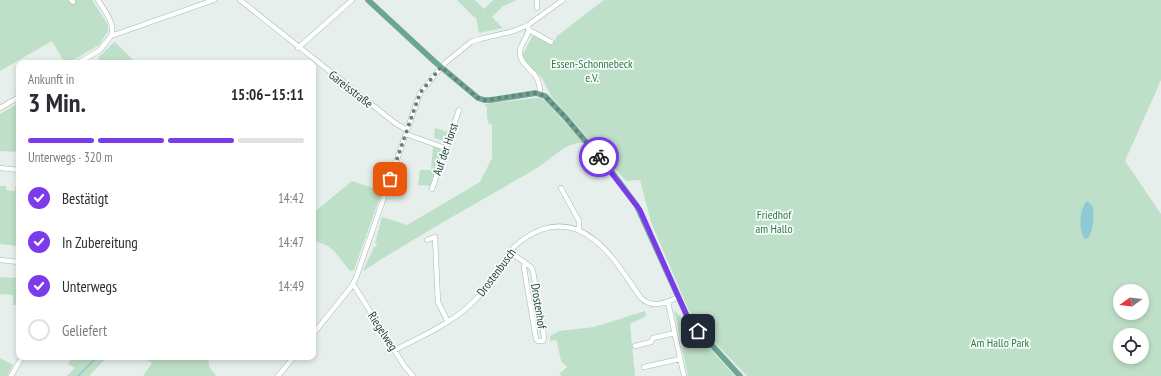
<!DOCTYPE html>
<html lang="de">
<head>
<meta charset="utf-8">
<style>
  :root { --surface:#fff; --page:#f2f2f3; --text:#2b2b33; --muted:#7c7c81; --line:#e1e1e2; --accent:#7c3aed }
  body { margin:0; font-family:"PT Sans Narrow",sans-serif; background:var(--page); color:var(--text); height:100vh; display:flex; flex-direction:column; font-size:15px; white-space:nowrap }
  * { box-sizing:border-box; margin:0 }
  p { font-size:13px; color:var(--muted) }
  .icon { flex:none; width:22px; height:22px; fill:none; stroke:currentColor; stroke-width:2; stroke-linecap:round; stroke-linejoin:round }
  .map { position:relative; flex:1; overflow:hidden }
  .drawer { position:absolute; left:16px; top:60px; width:300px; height:300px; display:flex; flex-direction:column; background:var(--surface); border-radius:8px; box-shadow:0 2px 6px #0003 }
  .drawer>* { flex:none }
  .needle { width:26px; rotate:256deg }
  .controls { position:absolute; left:1113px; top:284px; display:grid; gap:8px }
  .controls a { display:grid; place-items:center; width:36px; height:36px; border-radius:50%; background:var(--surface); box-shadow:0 2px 6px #0003; font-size:20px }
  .pin { position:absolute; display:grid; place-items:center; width:34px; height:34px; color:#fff; margin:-17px; border-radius:8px; box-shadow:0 2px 6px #0006 }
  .courier { position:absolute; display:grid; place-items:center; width:40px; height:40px; margin:-20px; border:3px solid #7c3aed; border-radius:50%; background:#fff; color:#222; box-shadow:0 1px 5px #0007 }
  .headline em { font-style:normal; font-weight:700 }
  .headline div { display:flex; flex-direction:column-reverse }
  .headline { display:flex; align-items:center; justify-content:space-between; height:68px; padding:0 12px }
  h1 { font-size:26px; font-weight:700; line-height:30px }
  .bar { display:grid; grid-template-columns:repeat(4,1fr); gap:6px 4px; align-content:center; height:48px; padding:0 12px }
  .bar i { height:5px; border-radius:3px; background:var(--line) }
  .bar .current { background:var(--accent) }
  .bar p { grid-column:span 4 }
  ol { padding:0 12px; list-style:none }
  li { display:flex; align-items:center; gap:12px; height:44px }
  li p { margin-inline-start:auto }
  li .icon { padding:4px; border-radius:50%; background:var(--accent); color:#fff; stroke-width:4 }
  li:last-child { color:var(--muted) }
  li i { width:22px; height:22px; border:2px solid var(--line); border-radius:50% }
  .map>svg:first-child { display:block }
  .green { fill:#bfe0c8; fill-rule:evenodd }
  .water { fill:#8ec9d4 }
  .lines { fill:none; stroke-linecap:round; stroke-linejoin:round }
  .stream { stroke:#8ec9d4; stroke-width:1.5 }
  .minor-casing { stroke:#a8b8b2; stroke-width:5.5 }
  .major-casing { stroke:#c2cac8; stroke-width:6 }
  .minor { stroke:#fff; stroke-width:4.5 }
  .major { stroke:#6aa596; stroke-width:5.5 }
  .done { stroke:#687f78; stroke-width:4; stroke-dasharray:0 7.2 }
  .route { stroke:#7c3aed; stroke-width:5 }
  .labels { text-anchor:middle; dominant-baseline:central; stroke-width:3.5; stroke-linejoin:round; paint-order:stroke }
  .park-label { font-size:12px; fill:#2d7a4b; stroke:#f7fbf9 }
  .street-label { font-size:12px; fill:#24423a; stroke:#f7fbf9 }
</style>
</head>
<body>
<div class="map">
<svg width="1161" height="376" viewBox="0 0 1161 376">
  <rect width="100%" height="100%" fill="#e6efeb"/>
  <path class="green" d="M0,0H92L108,25V31L99,45L68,63H65L52,41L0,71Z
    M457,0H475L484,9L493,0H517L503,6L492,17L503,28L479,33L476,17H474Z
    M604,0H1161V80L1125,161L1161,214V376H747C727,354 704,334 688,309L651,222L640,180L626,181L551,96L542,78L523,59V54L533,35L552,45L557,36ZM1120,291H1142V313H1120ZM1120,335H1142V357H1120Z
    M115,42L136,63H101L98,57C105,53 108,46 115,42Z
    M537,98H541L547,103L584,143C566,141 551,160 537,168C479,202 420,234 363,271L374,247H376L377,244L375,243L382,217L407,225L480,182L492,158V124H489L487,117V107L484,104Z
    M19,103V152L0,151V114Z
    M435,128L448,132L445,141L434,138Z
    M433,147L440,149L441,152L430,186L418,185L420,170H431Z
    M352,181L382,191L354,270L350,271L335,252L328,246L313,240V213Z
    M0,186H6V190L15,191V187H19V246L0,244Z
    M0,277L19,278V305H13V295L0,294Z
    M674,310L735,376H688Z
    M645,311L646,316L630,324L635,376H562L559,374L567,367L561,361L557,342L556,340L550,341V336L559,331L594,327Z
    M73,357H107L89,376H67L75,368L68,364Z
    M143,357H208L209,366L216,376H143L152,363Z
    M0,358L13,365L7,376H0Z"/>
  <path class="water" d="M1087,201L1093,207C1094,217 1094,229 1088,238L1085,239C1078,231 1079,209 1087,201Z"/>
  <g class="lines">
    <path class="stream" d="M78,376L97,357"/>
    <g class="minor-casing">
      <path id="minor" d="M71,0L73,2
        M98,0C104,10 116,24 111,36
        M240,0L395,123L407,130
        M537,8V0
        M528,25C531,37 518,44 520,55C521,63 530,69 535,75C539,81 540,87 540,93
        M529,30L551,42
        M298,48L352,0
        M78,63L100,50L111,36L214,0
        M0,108L19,97
        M406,134L445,148
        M0,168L19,170
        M561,188L579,221V230
        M432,189L459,110
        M427,240L435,237L438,302L448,322
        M510,252L531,267L533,271L544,337L543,341H538L536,339L524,268L525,263
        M0,260L19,262
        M353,284L405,367L413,376
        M668,302L684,376
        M313,334L351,287L356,278L420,93L445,63L471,42L480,39L514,31L528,25L563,0
        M635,346L651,342L653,338L675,333
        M395,350C424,335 455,322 477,298C487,288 495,276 502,264C506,258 510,252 514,247C522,239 532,233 543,229C591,214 618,266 641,298C652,309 666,303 678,297
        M644,367L680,359
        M11,376L22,357
        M278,376L294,357"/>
    </g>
    <g class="major-casing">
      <path id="major" d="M368,0L435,62L478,98L484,100H491L536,93L545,96L565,117L611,171L637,206L687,316L699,331L740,376"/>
    </g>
    <use href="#minor" class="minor"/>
    <use href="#major" class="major"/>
  </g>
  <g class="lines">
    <path class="done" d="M390,179L420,93L441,67L478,98L484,100L536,93L545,96L565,117L599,157"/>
    <path class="route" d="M599,157L640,210L687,316L698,331"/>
  </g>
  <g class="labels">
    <g class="park-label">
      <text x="592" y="63">Essen-Schonnebeck<tspan x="592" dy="14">e.V.</tspan></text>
      <text x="774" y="214">Friedhof<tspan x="774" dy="14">am Hallo</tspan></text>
      <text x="1000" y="342">Am Hallo Park</text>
    </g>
    <g class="street-label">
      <text transform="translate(351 89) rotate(38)">Gareisstraße</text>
      <text transform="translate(445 149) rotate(-71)">Auf der Horst</text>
      <text transform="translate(496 272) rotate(-53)">Drostenbusch</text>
      <text transform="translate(539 306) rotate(81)">Drostenhof</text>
      <text transform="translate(383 331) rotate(57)">Riegelweg</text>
    </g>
  </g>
</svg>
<div class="controls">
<a><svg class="needle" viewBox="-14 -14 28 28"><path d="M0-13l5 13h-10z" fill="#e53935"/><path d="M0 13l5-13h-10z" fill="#7c7c81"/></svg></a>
<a><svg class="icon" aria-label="locate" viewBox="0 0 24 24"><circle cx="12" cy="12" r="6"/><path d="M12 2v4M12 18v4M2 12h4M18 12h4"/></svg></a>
</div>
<div class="pin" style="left:390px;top:179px;background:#ea580c"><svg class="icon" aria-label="bag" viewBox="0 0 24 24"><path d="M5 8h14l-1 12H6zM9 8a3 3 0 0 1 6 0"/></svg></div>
<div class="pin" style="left:698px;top:331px;background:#1f2937"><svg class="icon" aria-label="home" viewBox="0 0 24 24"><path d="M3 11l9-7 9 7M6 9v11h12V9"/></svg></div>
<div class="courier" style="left:599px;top:157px"><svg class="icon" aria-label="bike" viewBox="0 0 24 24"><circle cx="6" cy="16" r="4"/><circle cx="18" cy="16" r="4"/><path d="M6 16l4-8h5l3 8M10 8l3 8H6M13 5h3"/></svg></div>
<section class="drawer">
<div class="headline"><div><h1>3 Min.</h1><p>Ankunft in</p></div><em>15:06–15:11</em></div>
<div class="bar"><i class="current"></i><i class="current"></i><i class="current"></i><i></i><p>Unterwegs · 320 m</p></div>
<ol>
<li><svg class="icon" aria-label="check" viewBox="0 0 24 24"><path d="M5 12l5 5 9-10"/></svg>Bestätigt<p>14:42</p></li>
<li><svg class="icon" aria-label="check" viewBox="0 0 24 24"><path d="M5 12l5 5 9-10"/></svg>In Zubereitung<p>14:47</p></li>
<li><svg class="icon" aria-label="check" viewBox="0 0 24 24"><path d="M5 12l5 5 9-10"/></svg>Unterwegs<p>14:49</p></li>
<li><i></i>Geliefert</li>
</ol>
</section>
</div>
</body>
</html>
